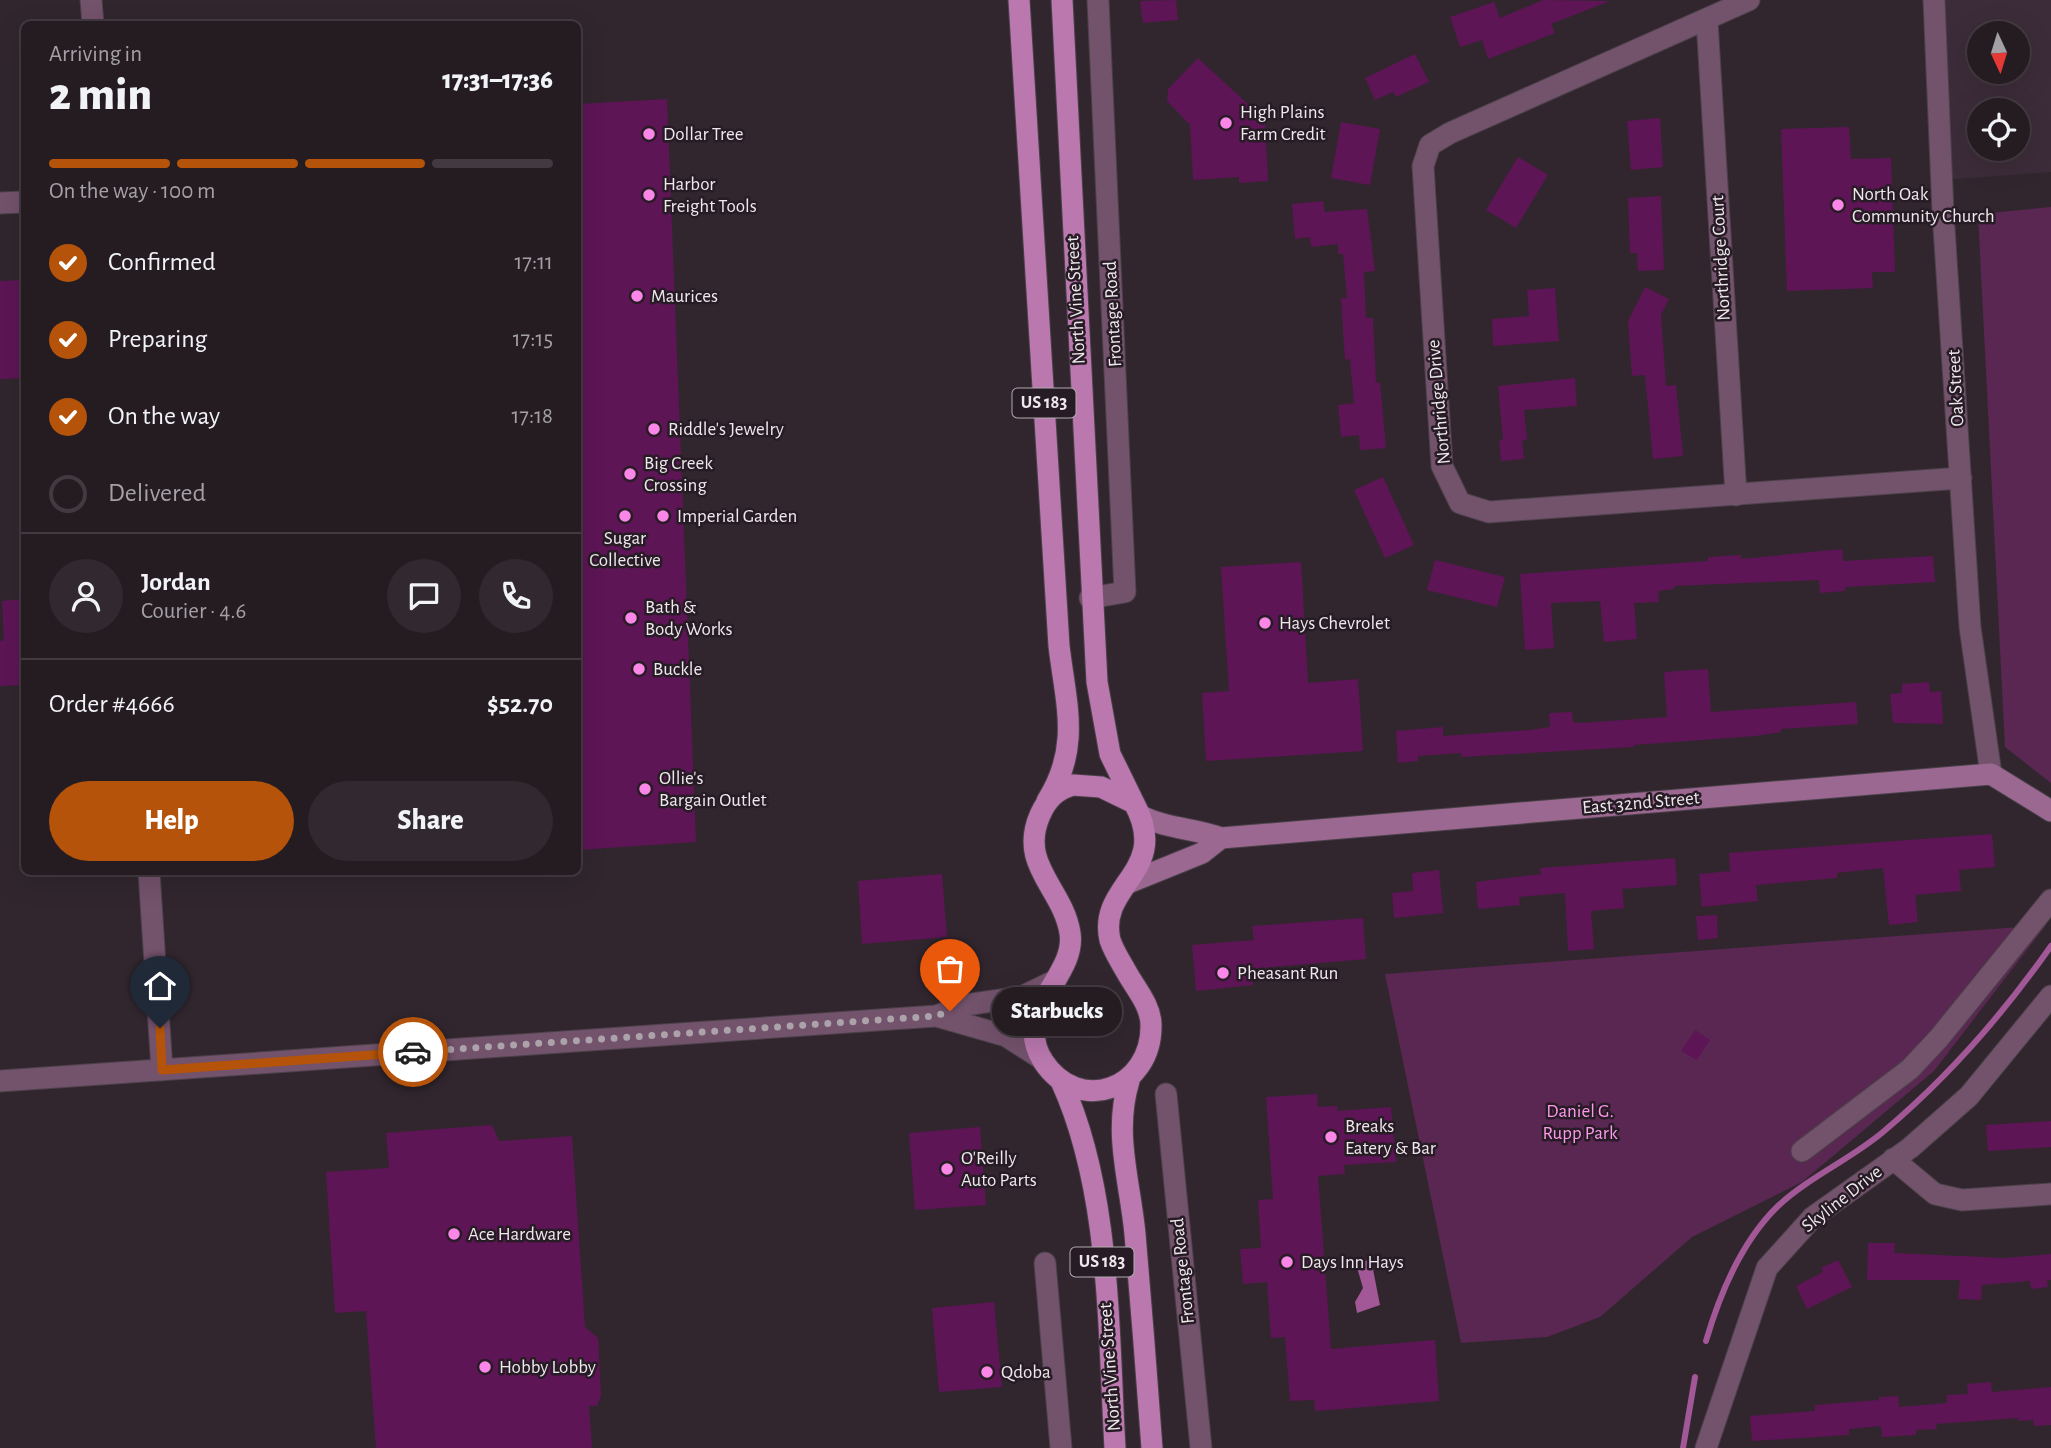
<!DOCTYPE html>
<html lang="en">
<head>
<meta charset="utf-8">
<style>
  :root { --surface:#251c22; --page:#31292f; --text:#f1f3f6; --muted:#a3a1a5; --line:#423a40; --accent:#b45309 }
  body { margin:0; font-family:"Alegreya Sans",sans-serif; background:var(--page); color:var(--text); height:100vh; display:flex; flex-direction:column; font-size:26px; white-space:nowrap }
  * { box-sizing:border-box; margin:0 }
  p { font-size:23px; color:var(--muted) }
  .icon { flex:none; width:38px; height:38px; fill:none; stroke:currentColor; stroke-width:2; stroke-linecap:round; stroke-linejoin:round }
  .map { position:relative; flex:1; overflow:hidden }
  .sheet { position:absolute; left:21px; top:21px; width:560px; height:854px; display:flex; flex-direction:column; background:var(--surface); border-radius:10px; box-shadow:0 7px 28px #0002,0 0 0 2px var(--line) }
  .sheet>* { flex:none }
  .needle { width:46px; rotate:176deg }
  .tools { position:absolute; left:1967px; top:21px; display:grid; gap:14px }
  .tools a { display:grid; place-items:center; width:63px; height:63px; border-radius:50%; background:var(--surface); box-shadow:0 7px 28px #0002,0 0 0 2px var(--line); font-size:35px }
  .pin { position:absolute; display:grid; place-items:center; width:60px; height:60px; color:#fff; margin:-72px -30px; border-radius:50% 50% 50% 0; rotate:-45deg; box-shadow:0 0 7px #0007 }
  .pin .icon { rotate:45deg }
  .courier { position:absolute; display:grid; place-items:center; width:70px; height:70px; margin:-35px; border:5px solid #b45309; border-radius:50%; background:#fff; color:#222; box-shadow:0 2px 9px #0007 }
  .bubble { position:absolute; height:49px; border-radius:24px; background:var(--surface); box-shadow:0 7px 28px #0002,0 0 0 2px var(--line); font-size:23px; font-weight:800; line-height:49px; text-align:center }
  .head em { font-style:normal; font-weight:800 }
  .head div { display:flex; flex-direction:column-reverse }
  .head { display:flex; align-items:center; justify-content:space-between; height:119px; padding:0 28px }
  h1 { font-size:46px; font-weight:800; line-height:52px }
  .bar { display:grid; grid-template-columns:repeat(4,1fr); gap:10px 7px; align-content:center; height:84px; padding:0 28px }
  .bar i { height:9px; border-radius:5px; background:var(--line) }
  .bar .current { background:var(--accent) }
  .bar p { grid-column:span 4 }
  .line { display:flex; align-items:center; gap:18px; padding:0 28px; border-top:2px solid var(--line) }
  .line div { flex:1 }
  .round { display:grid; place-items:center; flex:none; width:74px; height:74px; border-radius:37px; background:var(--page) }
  ol { padding:0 28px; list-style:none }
  li { display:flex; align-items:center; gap:21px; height:77px }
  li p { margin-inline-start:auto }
  li .icon { padding:7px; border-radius:50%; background:var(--accent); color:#fff; stroke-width:4 }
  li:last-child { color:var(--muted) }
  li i { width:38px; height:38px; border:4px solid var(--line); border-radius:50% }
  .primary-button { display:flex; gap:14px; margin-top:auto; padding:14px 28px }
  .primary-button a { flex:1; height:80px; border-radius:42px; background:var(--accent); color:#fff; font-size:28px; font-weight:800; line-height:80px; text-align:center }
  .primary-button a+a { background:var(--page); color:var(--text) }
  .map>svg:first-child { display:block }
  .built { fill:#3c2c39; fill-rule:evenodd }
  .green { fill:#592752 }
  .water { fill:#a25796 }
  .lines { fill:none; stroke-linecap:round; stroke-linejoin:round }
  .stream { stroke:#a25796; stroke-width:6 }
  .building { fill:#5d1555 }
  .street-casing { stroke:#4b4149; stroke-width:23 }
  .secondary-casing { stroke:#4b4149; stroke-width:23 }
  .primary-casing { stroke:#4b4149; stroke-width:23 }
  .street { stroke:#73526c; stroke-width:21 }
  .secondary { stroke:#9b6892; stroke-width:21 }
  .primary { stroke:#ba78af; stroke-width:21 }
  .done { stroke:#aca3aa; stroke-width:7; stroke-dasharray:0 12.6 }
  .route { stroke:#b45309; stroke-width:9 }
  .poi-dot { fill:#fa87e7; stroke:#271c25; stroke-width:2.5 }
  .labels { text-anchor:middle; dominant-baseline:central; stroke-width:5; stroke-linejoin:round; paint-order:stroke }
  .shield { fill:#271c25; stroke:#b2aab0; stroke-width:2 }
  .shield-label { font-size:18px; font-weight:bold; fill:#eee7ec }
  .poi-label { font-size:19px; fill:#eee7ec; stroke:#271c25; text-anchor:start }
  .street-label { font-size:19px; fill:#eee7ec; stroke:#271c25 }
  .park-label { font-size:19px; fill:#fe98ec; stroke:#271c25 }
</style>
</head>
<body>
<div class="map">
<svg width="2051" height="1448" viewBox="0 0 2051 1448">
  <rect width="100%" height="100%" fill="#31262e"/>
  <path class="built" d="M1934,0H2051V172L1942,180ZM1979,33H2018V72H1979ZM1979,110H2018V149H1979Z"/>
  <path class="green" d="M2051,207V783L2005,747L1978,214Z
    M2046,925L1934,1071L1802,1182L1692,1237L1600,1317L1547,1337L1461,1343L1385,974Z"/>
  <path class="water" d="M1371,1259L1380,1305L1357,1313L1355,1302L1363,1288L1356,1264Z"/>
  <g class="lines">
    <path class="stream" d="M1706,1341C1720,1293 1742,1241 1778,1206C1809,1177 1851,1159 1883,1132C1946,1079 2004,1013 2051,946
      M1683,1448L1695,1377"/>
  </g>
  <path class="building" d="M1176,0L1178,20L1143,23L1140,1Z
    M1543,0L1610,1L1551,24L1555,33L1488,59L1482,40L1460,47L1450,17L1494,2L1500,18Z
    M1415,54L1429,82L1396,97L1393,92L1375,100L1365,78Z
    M1198,58L1265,120L1268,181L1239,183V177L1193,180L1190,125L1167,101L1168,89Z
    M667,99L696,842L578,850V104Z
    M1660,118L1663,167L1631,170L1627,121Z
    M1341,122L1380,129L1370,185L1331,178Z
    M1849,127L1851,159L1891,158L1895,272H1872L1873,288L1787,291L1781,129Z
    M1518,157L1548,175L1516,228L1486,210Z
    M1661,196L1664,270L1638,271L1637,253H1630L1628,198Z
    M1323,201L1325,212L1367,209L1375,271L1364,272L1366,318H1373L1376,383L1380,382L1386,448L1360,450L1359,435L1341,437L1338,405L1354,403L1350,359L1345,360L1341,298H1347L1343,254H1338V244L1311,247L1310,237L1295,239L1292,204Z
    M24,280V378L0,379V281Z
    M1645,287L1669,299L1661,315L1666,386L1676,385L1683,456L1653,459L1645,375L1632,376L1628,321Z
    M1555,288L1559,341L1493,346L1492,319L1529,316L1527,290Z
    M1575,378L1577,406L1524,410L1527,440H1522L1524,459L1501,461L1499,440H1503L1498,386Z
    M1383,477L1414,545L1385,558L1354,490Z
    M1842,549L1843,561L1933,556L1935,582L1845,587V591L1820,593L1819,580L1674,586V589L1658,591L1659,602L1634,603L1637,639L1604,642L1600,601L1551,603L1554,648L1525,650L1520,574L1708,561V557L1741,555V559Z
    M1435,560L1505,577L1497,607L1427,590Z
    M1301,562L1308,683L1358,679L1363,751L1206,761L1202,693L1229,691L1221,567Z
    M24,599V685L0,686V641L4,640L2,601Z
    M1708,669L1711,712L1856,702L1858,724L1781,729V732L1755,736L1634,745V747L1461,757V753L1418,756V761L1398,763L1396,731L1443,727V736L1531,730L1550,727L1549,713L1572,712L1573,722L1581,723L1667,717L1664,672Z
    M1929,682L1930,692L1941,691L1943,724L1893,723L1890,694L1902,693V684Z
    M1992,834L1995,867L1959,870L1961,891L1915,895L1918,922L1889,925L1883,868L1837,873V878L1756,885L1758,901L1702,907L1699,874L1730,871L1729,853Z
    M1675,858L1677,885L1622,889L1624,908L1591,911L1594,949L1568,951L1565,893L1519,897L1520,905L1478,909L1476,882L1541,874L1540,868Z
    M1439,870L1443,913L1394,918L1392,893L1413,891L1412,873Z
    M942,874L947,937L862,944L858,881Z
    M1717,915L1718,938L1698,940L1696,916Z
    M1363,918L1366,959L1251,969L1253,985L1196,991L1192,945L1254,940L1252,926Z
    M1695,1030L1710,1040L1697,1060L1681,1051Z
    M1317,1094L1318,1107L1337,1106V1111L1391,1107L1396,1162L1344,1165L1345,1174L1318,1176L1331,1349L1435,1340L1439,1401L1315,1411L1314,1400L1290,1401L1285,1337L1271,1338L1267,1282L1243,1284L1240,1249L1261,1248L1258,1200L1273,1199L1266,1097Z
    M2051,1121V1147L1988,1151L1986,1125Z
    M492,1125L499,1141L572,1136L585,1327L598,1338L601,1396L597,1406H589L592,1448H376L366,1311L335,1313L326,1172L389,1168L386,1133Z
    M980,1127L986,1205L915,1210L909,1133Z
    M1868,1243H1895L1894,1253L2005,1258L2051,1254V1280H2047L2048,1287L2031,1289L2030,1281L1982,1285L1981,1300L1958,1299L1960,1280H1867Z
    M1838,1260L1852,1287L1807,1309L1796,1286L1823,1272L1821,1268Z
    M994,1302L1002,1387L939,1392L932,1308Z
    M1991,1382L1992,1392L2051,1387V1425L2034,1426L2033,1420L2018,1421V1418L1936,1424L1937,1429L1916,1430V1435L1882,1437L1881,1426L1849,1429V1435L1752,1441L1750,1416L1815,1411V1405L1879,1400V1397L1898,1396L1899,1407L1947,1403V1395L1968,1394L1967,1384Z"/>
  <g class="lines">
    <g class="street-casing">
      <path id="street" d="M91,0L93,24
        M1749,0L1450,133L1430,145L1423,166L1442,466L1460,503L1489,512L1961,478
        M1934,0L1943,212L1970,627L1991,774
        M1707,21L1736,495
        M0,203L24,202
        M1090,598L1125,592L1098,0
        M149,872L162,1070
        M936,1016L1006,1036L1042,1059
        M0,1081L936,1016L965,1005L1021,997L1052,982
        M1166,1094L1201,1448
        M1802,1151L1910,1069L1939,1038L2051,900
        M1893,1159L1935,1194L1962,1200L2051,1194
        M1045,1263L1061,1448
        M1706,1448L1767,1268L1813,1217L1910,1148L1969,1096L2051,996"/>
    </g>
    <g class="secondary-casing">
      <path id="secondary" d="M1141,816C1167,829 1194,828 1221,838L1991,774L2051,811
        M1128,883L1202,853L1221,838"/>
    </g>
    <g class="primary-casing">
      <path id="primary" d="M1019,0L1059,646C1066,705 1081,747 1047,801
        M1062,0L1097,682L1110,754L1134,803
        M1073,785L1101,787L1134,803C1172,872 1097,884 1110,940C1114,952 1121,962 1127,973C1136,989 1151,1006 1151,1025C1152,1089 1079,1116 1043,1061C1011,1010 1077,977 1070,933C1063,888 1018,865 1040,815C1047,799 1056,790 1073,785Z
        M1061,1081C1111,1190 1108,1329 1115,1448
        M1129,1081C1113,1133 1130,1181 1135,1234C1141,1305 1147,1377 1152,1448"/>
    </g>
    <use href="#street" class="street"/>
    <use href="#secondary" class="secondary"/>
    <use href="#primary" class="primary"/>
  </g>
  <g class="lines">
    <path class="done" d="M413,1052L936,1016L950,1011"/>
    <path class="route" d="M160,1028L162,1070L413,1052"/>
  </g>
  <g class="poi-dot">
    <circle cx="1226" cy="123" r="7"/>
    <circle cx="649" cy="134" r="7"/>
    <circle cx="649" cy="195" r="7"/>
    <circle cx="1838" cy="205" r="7"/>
    <circle cx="637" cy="296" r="7"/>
    <circle cx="654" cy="429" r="7"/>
    <circle cx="630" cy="474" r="7"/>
    <circle cx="625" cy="516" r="7"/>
    <circle cx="663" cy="516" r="7"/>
    <circle cx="631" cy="618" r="7"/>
    <circle cx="1265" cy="623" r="7"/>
    <circle cx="639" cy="669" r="7"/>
    <circle cx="645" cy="789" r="7"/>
    <circle cx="1223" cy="973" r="7"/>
    <circle cx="1331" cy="1137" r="7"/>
    <circle cx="947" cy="1169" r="7"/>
    <circle cx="454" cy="1234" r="7"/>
    <circle cx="1287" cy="1262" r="7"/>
    <circle cx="485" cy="1367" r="7"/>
    <circle cx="987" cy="1372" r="7"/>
  </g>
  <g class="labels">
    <g class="shield">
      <rect x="1012.5" y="388.5" width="63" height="29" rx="5"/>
      <rect x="1070.5" y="1247.5" width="63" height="29" rx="5"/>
    </g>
    <g class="shield-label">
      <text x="1044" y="403">US 183</text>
      <text x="1102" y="1262">US 183</text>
    </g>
    <g class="poi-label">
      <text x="1240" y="112">High Plains<tspan x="1240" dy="22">Farm Credit</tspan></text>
      <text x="663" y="134">Dollar Tree</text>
      <text x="663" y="184">Harbor<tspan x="663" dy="22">Freight Tools</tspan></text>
      <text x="1852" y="194">North Oak<tspan x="1852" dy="22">Community Church</tspan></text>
      <text x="651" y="296">Maurices</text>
      <text x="668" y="429">Riddle's Jewelry</text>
      <text x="644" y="463">Big Creek<tspan x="644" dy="22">Crossing</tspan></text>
      <text x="677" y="516">Imperial Garden</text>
      <text x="625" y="538" text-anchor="middle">Sugar<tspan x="625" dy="22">Collective</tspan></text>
      <text x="645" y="607">Bath &amp;<tspan x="645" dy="22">Body Works</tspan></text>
      <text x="1279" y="623">Hays Chevrolet</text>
      <text x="653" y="669">Buckle</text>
      <text x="659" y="778">Ollie's<tspan x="659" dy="22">Bargain Outlet</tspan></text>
      <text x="1237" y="973">Pheasant Run</text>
      <text x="1345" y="1126">Breaks<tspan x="1345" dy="22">Eatery &amp; Bar</tspan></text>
      <text x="961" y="1158">O'Reilly<tspan x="961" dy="22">Auto Parts</tspan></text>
      <text x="468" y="1234">Ace Hardware</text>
      <text x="1301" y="1262">Days Inn Hays</text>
      <text x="499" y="1367">Hobby Lobby</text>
      <text x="1001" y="1372">Qdoba</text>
    </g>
    <g class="street-label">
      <text transform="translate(1721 258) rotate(-93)">Northridge Court</text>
      <text transform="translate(1076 300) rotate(-93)">North Vine Street</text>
      <text transform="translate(1113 314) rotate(-93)">Frontage Road</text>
      <text transform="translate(1956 388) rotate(-93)">Oak Street</text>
      <text transform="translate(1439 402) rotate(-95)">Northridge Drive</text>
      <text transform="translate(1641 803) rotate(-5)">East 32nd Street</text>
      <text transform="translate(1842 1199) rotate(-38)">Skyline Drive</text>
      <text transform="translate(1183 1271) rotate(-96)">Frontage Road</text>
      <text transform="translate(1110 1367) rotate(-94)">North Vine Street</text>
    </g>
    <g class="park-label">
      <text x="1580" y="1111">Daniel G.<tspan x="1580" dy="22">Rupp Park</tspan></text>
    </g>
  </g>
</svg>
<div class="tools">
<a><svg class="needle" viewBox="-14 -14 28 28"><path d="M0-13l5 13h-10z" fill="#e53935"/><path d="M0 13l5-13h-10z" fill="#a3a1a5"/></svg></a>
<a><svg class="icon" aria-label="locate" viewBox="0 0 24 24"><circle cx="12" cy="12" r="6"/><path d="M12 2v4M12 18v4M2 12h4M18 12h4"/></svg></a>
</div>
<div class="pin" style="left:950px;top:1011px;background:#ea580c"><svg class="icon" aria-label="bag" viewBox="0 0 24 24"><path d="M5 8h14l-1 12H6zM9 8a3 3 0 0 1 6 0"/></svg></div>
<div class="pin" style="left:160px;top:1028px;background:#1f2937"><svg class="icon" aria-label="home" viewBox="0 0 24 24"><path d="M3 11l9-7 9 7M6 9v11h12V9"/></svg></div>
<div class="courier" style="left:413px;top:1052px"><svg class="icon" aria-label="car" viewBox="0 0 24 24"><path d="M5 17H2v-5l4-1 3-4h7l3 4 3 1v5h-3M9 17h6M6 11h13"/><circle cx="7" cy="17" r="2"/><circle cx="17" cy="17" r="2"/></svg></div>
<div class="bubble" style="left:992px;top:987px;width:130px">Starbucks</div>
<section class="sheet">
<div class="head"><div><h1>2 min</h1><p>Arriving in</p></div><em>17:31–17:36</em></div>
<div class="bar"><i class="current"></i><i class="current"></i><i class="current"></i><i></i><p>On the way · 100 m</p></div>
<ol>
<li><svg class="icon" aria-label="check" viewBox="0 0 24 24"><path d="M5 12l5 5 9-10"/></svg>Confirmed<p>17:11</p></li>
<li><svg class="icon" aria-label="check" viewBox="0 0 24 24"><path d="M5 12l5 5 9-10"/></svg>Preparing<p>17:15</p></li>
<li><svg class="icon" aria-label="check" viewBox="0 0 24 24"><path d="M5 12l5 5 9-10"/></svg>On the way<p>17:18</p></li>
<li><i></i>Delivered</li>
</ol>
<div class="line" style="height:126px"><a class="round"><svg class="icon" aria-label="person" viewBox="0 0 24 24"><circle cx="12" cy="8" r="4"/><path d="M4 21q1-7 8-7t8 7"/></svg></a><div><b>Jordan</b><p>Courier · 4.6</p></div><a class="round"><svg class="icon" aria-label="chat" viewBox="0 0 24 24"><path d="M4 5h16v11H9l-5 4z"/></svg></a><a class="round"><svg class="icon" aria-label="phone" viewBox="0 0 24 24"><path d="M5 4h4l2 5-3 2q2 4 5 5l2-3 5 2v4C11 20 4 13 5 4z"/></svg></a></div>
<div class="line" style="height:91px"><div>Order #4666</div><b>$52.70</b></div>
<div class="primary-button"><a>Help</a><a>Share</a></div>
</section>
</div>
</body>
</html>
